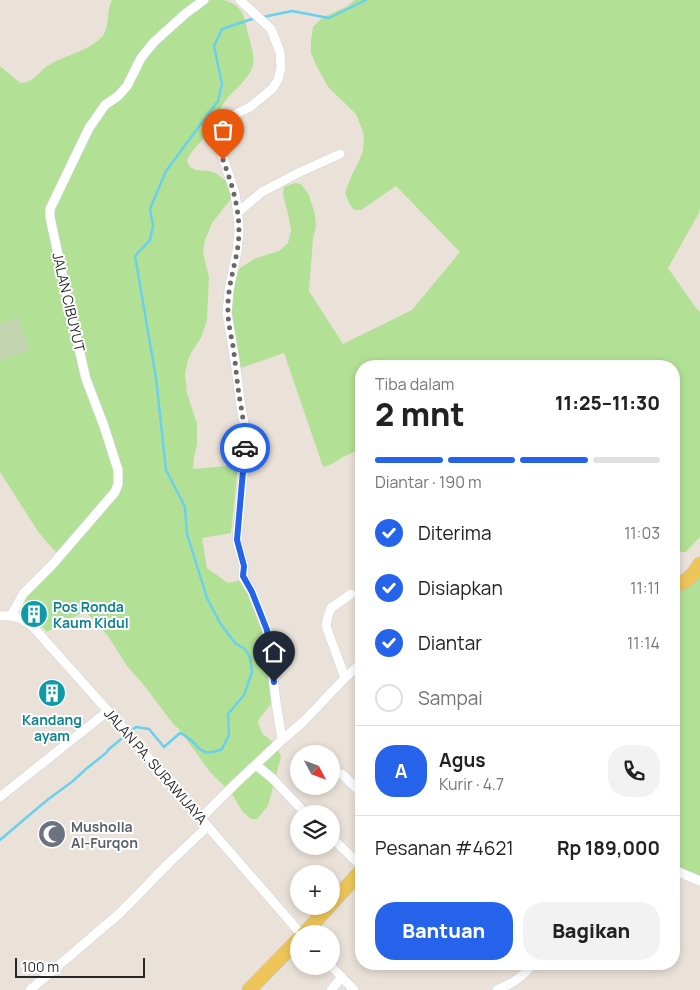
<!DOCTYPE html>
<html lang="id">
<head>
<meta charset="utf-8">
<style>
  :root { --surface:#fff; --page:#f2f2f2; --text:#222; --muted:#767676; --line:#e0e0e0; --accent:#2563eb }
  body { margin:0; font-family:Manrope,sans-serif; background:var(--page); color:var(--text); height:100vh; display:flex; flex-direction:column; font-size:19px; white-space:nowrap }
  * { box-sizing:border-box; margin:0 }
  p { font-size:16px; color:var(--muted) }
  .icon { flex:none; width:28px; height:28px; fill:none; stroke:currentColor; stroke-width:2; stroke-linecap:round; stroke-linejoin:round }
  .map { position:relative; flex:1; overflow:hidden }
  .details { position:absolute; left:355px; top:360px; width:325px; height:610px; display:flex; flex-direction:column; background:var(--surface); border-radius:20px; box-shadow:0 2px 8px #0003 }
  .details>* { flex:none }
  .needle { width:32px; rotate:131deg }
  .tools { position:absolute; left:290px; top:745px; display:grid; gap:10px }
  .tools a { display:grid; place-items:center; width:50px; height:50px; border-radius:50%; background:var(--surface); box-shadow:0 2px 8px #0003; font-size:25px }
  .scale { position:absolute; left:15px; bottom:12px; width:130px; box-sizing:border-box; padding-left:5px; border:2px solid #272727; border-top:0; font-size:14px; line-height:18px; white-space:nowrap; color:#272727; -webkit-text-stroke:4px #fff; paint-order:stroke }
  .pin { position:absolute; display:grid; place-items:center; width:42px; height:42px; color:#fff; margin:-51px -21px; border-radius:50% 50% 50% 0; rotate:-45deg; box-shadow:0 0 5px #0007 }
  .pin .icon { rotate:45deg }
  .courier { position:absolute; display:grid; place-items:center; width:50px; height:50px; margin:-25px; border:4px solid #2563eb; border-radius:50%; background:#fff; color:#222; box-shadow:0 1px 6px #0007 }
  .summary em { font-style:normal; font-weight:800 }
  .summary div { display:flex; flex-direction:column-reverse }
  .summary { display:flex; align-items:center; justify-content:space-between; height:85px; padding:0 20px }
  h1 { font-size:32px; font-weight:800; line-height:38px }
  .bar { display:grid; grid-template-columns:repeat(4,1fr); gap:8px 5px; align-content:center; height:60px; padding:0 20px }
  .bar i { height:6px; border-radius:4px; background:var(--line) }
  .bar .on { background:var(--accent) }
  .bar p { grid-column:span 4 }
  .line { display:flex; align-items:center; gap:12px; padding:0 20px; border-top:1px solid var(--line) }
  .line div { flex:1 }
  .round { display:grid; place-items:center; flex:none; width:52px; height:52px; border-radius:20px; background:var(--page) }
  ol { padding:0 20px; list-style:none }
  li { display:flex; align-items:center; gap:15px; height:55px }
  li p { margin-inline-start:auto }
  li .icon { padding:5px; border-radius:50%; background:var(--accent); color:#fff; stroke-width:4 }
  li:last-child { color:var(--muted) }
  li i { width:28px; height:28px; border:2px solid var(--line); border-radius:50% }
  .primary-button { display:flex; gap:10px; margin-top:auto; padding:10px 20px }
  .primary-button a { flex:1; height:58px; border-radius:20px; background:var(--accent); color:#fff; font-size:20px; font-weight:800; line-height:58px; text-align:center }
  .primary-button a+a { background:var(--page); color:var(--text) }
  .map>svg:first-child { display:block }
  .green { fill:#b2e195 }
  .cemetery { fill:#c3d4b0 }
  .lines { fill:none; stroke-linecap:round; stroke-linejoin:round }
  .stream { stroke:#6bd0ec; stroke-width:2.5 }
  .minor-casing { stroke:#ced2e1; stroke-width:10 }
  .primary-casing { stroke:#c3c3c3; stroke-width:15 }
  .minor { stroke:#fff; stroke-width:9 }
  .primary { stroke:#eec559; stroke-width:14 }
  .done { stroke:#6b6865; stroke-width:5; stroke-dasharray:0 9 }
  .route { stroke:#2563eb; stroke-width:6 }
  .labels { text-anchor:middle; dominant-baseline:central; stroke-width:4; stroke-linejoin:round; paint-order:stroke }
  .street-label { font-size:14px; fill:#272727; stroke:#fff }
  .culture-label { font-size:14px; font-weight:bold; fill:#0d838f; stroke:#fff; text-anchor:start }
  .worship-label { font-size:14px; font-weight:bold; fill:#5b616d; stroke:#fff; text-anchor:start }
</style>
</head>
<body>
<div class="map">
<svg width="700" height="990" viewBox="0 0 700 990">
  <rect width="100%" height="100%" fill="#eae2d9"/>
  <path class="green" d="M112,0H223C240,4 245,14 247,30C249,40 255,53 253,64C252,76 234,90 226,100C218,110 216,123 208,134C201,142 191,150 187,161L190,167L196,170L208,171L216,173L226,181L230,186L232,193L231,199L212,223L205,240L203,253L209,277L207,320L201,338L191,353L188,360L185,374L187,393L197,424V445L194,457L193,469L238,465L231,533L202,538L207,568L228,583L245,579L265,627L272,700C269,710 262,712 258,722L262,733L276,745L281,757L268,806L257,819H251L242,811L232,794L210,772L179,729L174,725L143,684L127,666L108,636L85,611L47,632L18,602L62,559L39,533L0,472V66L20,83C36,82 37,72 49,65C65,55 93,50 104,34C110,24 106,10 112,0Z
    M355,0H700V207L699,213L668,268L696,308L700,312V537L686,552H679L674,551V366H361V449L343,457L330,465L323,467L284,353L235,370L228,287L240,268L256,258L279,251L288,243L291,230L289,219L283,194L284,187L295,183L301,184L309,195L315,214L316,227L313,238L309,291L343,344L412,310L460,252L396,186L361,210H354L350,205L345,193L350,179L358,163L363,151L364,137L363,132L356,114L328,87L318,69L311,53V40L313,27L322,18L346,7Z
    M700,562V877H674V589Z"/>
  <path class="cemetery" d="M18,317L30,350L0,361V324Z"/>
  <g class="lines">
    <path class="stream" d="M263,17L292,11L329,18L366,0
      M0,840L46,801L73,781L86,769L106,753L109,749L136,727L149,729L164,747L180,733C200,741 196,760 222,749L229,735L228,714L244,695L252,672L250,658L245,649L235,643L220,623L207,598L187,534L185,507L166,470L156,378L135,256L150,240L153,226L150,209L166,171L218,101L222,84L214,46L222,29L255,18"/>
    <g class="minor-casing">
      <path id="minor" d="M237,213L262,192L296,174L340,154
        M351,594L331,608L328,616L326,626L345,678L361,663
        M0,616C16,615 22,618 34,628L108,711L301,934
        M11,616L23,594L52,565L115,492L118,484V470L104,426L86,379L71,315L50,217V209L89,128L105,105L118,96L127,86L141,58L154,42L185,14L204,0
        M282,740L303,722L345,678
        M256,765L272,778L306,814
        M342,774L361,793
        M0,797L108,711
        M201,818L235,784L282,740L276,702L267,630L252,592L243,577L244,566L237,541L246,444L245,428L241,407L235,361L227,313L229,290L237,251L239,231L238,217L235,193L221,152L220,142L222,130L225,125L236,114L250,107L272,89L278,80L281,68L280,52L271,29L240,0
        M331,837L361,866
        M674,870L700,881
        M331,966L354,990
        M30,990L120,913L170,862L208,826
        M331,990L342,977
        M497,990C509,985 525,976 532,964"/>
    </g>
    <g class="primary-casing">
      <path id="primary" d="M674,585C687,583 693,575 700,564
        M331,904L361,871
        M304,934L329,906
        M249,990L299,939"/>
    </g>
    <use href="#minor" class="minor"/>
    <use href="#primary" class="primary"/>
  </g>
  <g class="lines">
    <path class="done" d="M223,160C234,190 243,219 237,252C233,272 227,292 228,312C228,323 231,335 233,346C236,366 237,386 241,406C243,420 246,433 245,448"/>
    <path class="route" d="M245,448L237,540L244,566L243,576L252,592L267,630L274,682"/>
  </g>
  <defs>
    <g id="building-disc" transform="scale(1.4375)"><circle r="9.5" fill="#0f9aa8" stroke="#fff"/><path d="M-4-6H4V6H1V3H-1V6H-4ZM-2.5-4.3h1.7v1.8h-1.7ZM.8-4.3h1.7v1.8H.8ZM-2.5-1h1.7V.8h-1.7ZM.8-1h1.7V.8H.8Z" fill="#fff"/></g>
    <g id="mosque-disc" transform="scale(1.4375)"><circle r="9.5" fill="#6b7280" stroke="#fff"/><path d="M3.5-4.9A6 6 0 1 0 3.5 4.9A5 5 0 1 1 3.5-4.9Z" fill="#fff"/></g>
  </defs>
  <g fill-rule="evenodd">
    <use href="#building-disc" x="34" y="614"/>
    <use href="#building-disc" x="52" y="693"/>
    <use href="#mosque-disc" x="52" y="834"/>
  </g>
  <g class="labels">
    <g class="street-label">
      <text transform="translate(69 302) rotate(77)">JALAN CIBUYUT</text>
      <text transform="translate(156 766) rotate(49)">JALAN PA. SURAWIJAYA</text>
    </g>
    <g class="culture-label">
      <text x="53" y="606">Pos Ronda<tspan x="53" dy="16">Kaum Kidul</tspan></text>
      <text x="52" y="719" text-anchor="middle">Kandang<tspan x="52" dy="16">ayam</tspan></text>
    </g>
    <g class="worship-label">
      <text x="71" y="826">Musholla<tspan x="71" dy="16">Al-Furqon</tspan></text>
    </g>
  </g>
</svg>
<div class="tools">
<a><svg class="needle" viewBox="-14 -14 28 28"><path d="M0-13l5 13h-10z" fill="#e53935"/><path d="M0 13l5-13h-10z" fill="#767676"/></svg></a>
<a><svg class="icon" aria-label="layers" viewBox="0 0 24 24"><path d="M12 4l9 5-9 5-9-5zM3 14l9 5 9-5"/></svg></a>
<a>+</a>
<a>−</a>
</div>
<div class="scale">100 m</div>
<div class="pin" style="left:223px;top:160px;background:#ea580c"><svg class="icon" aria-label="bag" viewBox="0 0 24 24"><path d="M5 8h14l-1 12H6zM9 8a3 3 0 0 1 6 0"/></svg></div>
<div class="pin" style="left:274px;top:682px;background:#1f2937"><svg class="icon" aria-label="home" viewBox="0 0 24 24"><path d="M3 11l9-7 9 7M6 9v11h12V9"/></svg></div>
<div class="courier" style="left:245px;top:448px"><svg class="icon" aria-label="car" viewBox="0 0 24 24"><path d="M5 17H2v-5l4-1 3-4h7l3 4 3 1v5h-3M9 17h6M6 11h13"/><circle cx="7" cy="17" r="2"/><circle cx="17" cy="17" r="2"/></svg></div>
<section class="details">
<div class="summary"><div><h1>2 mnt</h1><p>Tiba dalam</p></div><em>11:25–11:30</em></div>
<div class="bar"><i class="on"></i><i class="on"></i><i class="on"></i><i></i><p>Diantar · 190 m</p></div>
<ol>
<li><svg class="icon" aria-label="check" viewBox="0 0 24 24"><path d="M5 12l5 5 9-10"/></svg>Diterima<p>11:03</p></li>
<li><svg class="icon" aria-label="check" viewBox="0 0 24 24"><path d="M5 12l5 5 9-10"/></svg>Disiapkan<p>11:11</p></li>
<li><svg class="icon" aria-label="check" viewBox="0 0 24 24"><path d="M5 12l5 5 9-10"/></svg>Diantar<p>11:14</p></li>
<li><i></i>Sampai</li>
</ol>
<div class="line" style="height:90px"><b class="round" style="background:var(--accent);color:#fff">A</b><div><b>Agus</b><p>Kurir · 4.7</p></div><a class="round"><svg class="icon" aria-label="phone" viewBox="0 0 24 24"><path d="M5 4h4l2 5-3 2q2 4 5 5l2-3 5 2v4C11 20 4 13 5 4z"/></svg></a></div>
<div class="line" style="height:65px"><div>Pesanan #4621</div><b>Rp 189,000</b></div>
<div class="primary-button"><a>Bantuan</a><a>Bagikan</a></div>
</section>
</div>
</body>
</html>
